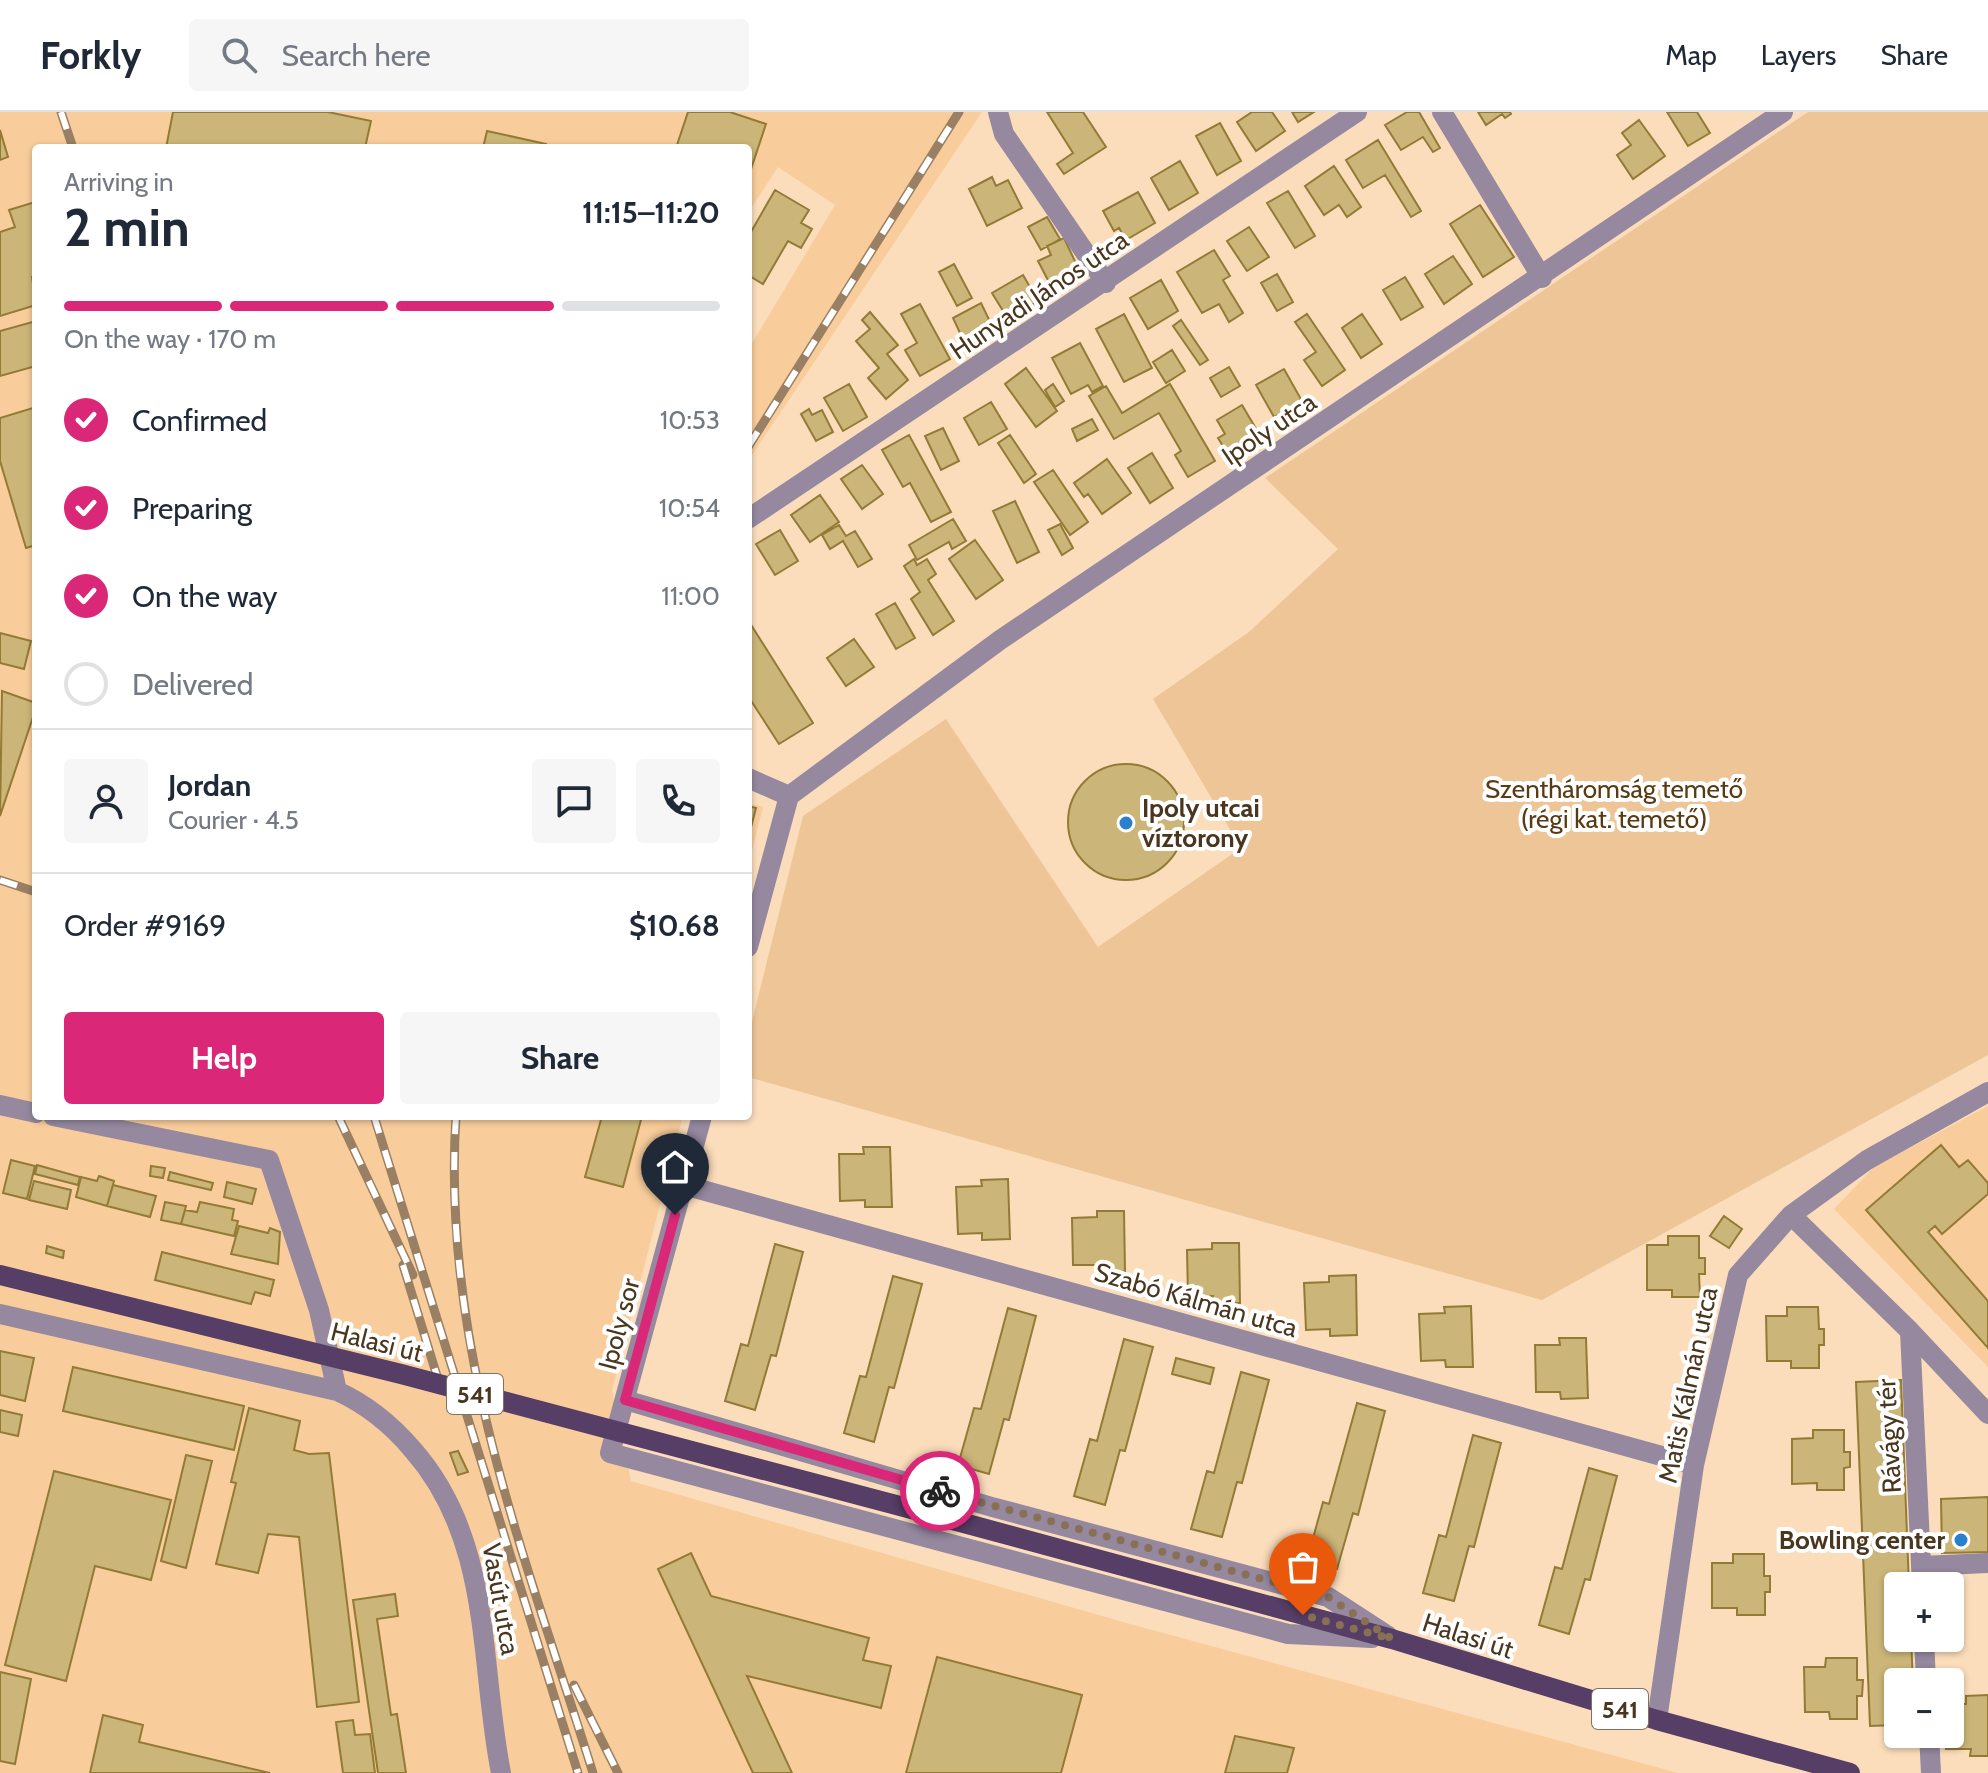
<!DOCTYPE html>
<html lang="en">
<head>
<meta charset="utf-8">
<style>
  :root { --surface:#fff; --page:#f6f6f7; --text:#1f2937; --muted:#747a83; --line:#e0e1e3; --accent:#db2777 }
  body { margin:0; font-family:Cabin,sans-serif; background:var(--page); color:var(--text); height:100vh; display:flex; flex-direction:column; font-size:30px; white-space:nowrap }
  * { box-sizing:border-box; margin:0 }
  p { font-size:26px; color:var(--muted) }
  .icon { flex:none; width:44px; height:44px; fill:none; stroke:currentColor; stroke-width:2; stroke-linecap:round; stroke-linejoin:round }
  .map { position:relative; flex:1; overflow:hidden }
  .sheet { position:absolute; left:32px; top:32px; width:720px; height:976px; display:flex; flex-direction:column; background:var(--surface); border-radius:8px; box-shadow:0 2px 6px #0004 }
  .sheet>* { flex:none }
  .buttons { position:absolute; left:1884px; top:1460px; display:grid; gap:16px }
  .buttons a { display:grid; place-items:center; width:80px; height:80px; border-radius:8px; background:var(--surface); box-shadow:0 2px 6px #0004; font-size:40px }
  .pin { position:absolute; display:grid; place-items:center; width:68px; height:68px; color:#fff; margin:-82px -34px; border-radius:50% 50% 50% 0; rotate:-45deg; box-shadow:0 0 8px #0007 }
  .pin .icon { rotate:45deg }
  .courier { position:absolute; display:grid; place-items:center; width:80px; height:80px; margin:-40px; border:6px solid #db2777; border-radius:50%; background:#fff; color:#222; box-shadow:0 2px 10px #0007 }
  .headline em { font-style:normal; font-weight:700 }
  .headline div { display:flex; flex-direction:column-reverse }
  .headline { display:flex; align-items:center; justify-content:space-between; height:136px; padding:0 32px }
  h1 { font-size:52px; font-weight:700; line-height:60px }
  .bar { display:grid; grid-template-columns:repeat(4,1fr); gap:12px 8px; align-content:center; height:96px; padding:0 32px }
  .bar i { height:10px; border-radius:6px; background:var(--line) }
  .bar .on { background:var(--accent) }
  .bar p { grid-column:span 4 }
  .line { display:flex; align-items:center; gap:20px; padding:0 32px; border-top:2px solid var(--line) }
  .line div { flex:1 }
  .round { display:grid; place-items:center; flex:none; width:84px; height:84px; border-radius:8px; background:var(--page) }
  ol { padding:0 32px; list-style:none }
  li { display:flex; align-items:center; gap:24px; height:88px }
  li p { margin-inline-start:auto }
  li .icon { padding:8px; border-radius:50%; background:var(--accent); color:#fff; stroke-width:4 }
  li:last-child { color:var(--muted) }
  li i { width:44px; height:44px; border:4px solid var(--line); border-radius:50% }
  .action { display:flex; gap:16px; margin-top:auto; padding:16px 32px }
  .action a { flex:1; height:92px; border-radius:8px; background:var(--accent); color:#fff; font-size:32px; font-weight:700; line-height:92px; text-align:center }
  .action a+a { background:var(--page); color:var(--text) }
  header { display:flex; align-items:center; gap:48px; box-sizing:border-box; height:112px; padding:0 40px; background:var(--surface); border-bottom:2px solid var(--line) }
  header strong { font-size:38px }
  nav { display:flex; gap:44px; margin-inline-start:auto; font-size:28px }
  .search { width:560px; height:72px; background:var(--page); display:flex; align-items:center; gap:20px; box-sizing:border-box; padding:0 28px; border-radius:8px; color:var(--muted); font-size:30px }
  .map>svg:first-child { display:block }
  .built { fill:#f9cd9b }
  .green { fill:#edc596 }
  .building { fill:#cbb578; stroke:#937b36; stroke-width:2 }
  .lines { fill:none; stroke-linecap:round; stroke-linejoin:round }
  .minor { stroke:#95889f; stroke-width:20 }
  .major { stroke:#563e66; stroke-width:20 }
  .rail-casing { stroke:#998064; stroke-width:9 }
  .rail { stroke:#fff; stroke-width:6; stroke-dasharray:18; stroke-linecap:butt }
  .major-bridge { stroke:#563e66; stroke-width:20 }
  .done { stroke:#887055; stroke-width:8; stroke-dasharray:0 14.4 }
  .route { stroke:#db2777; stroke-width:10 }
  .poi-dot { fill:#2a7fce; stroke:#fff; stroke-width:3 }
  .labels { text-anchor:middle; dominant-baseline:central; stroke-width:8; stroke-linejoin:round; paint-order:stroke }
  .shield { fill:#fff; stroke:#807262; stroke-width:2 }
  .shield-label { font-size:24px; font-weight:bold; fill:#4a361e }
  .street-label { font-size:26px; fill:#4a361e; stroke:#fff }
  .park-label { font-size:26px; fill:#593b13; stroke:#fff }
  .poi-label { font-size:26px; font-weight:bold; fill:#4a361e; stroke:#fff; text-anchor:start }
</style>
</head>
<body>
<header>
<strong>Forkly</strong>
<div class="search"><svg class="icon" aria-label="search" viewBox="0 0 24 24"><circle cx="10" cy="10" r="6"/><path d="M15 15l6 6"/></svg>Search here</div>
<nav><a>Map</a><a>Layers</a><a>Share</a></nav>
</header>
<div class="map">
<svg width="1988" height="1661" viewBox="0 0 1988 1661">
  <rect width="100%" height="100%" fill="#fbddbb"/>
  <path class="built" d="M0,0H982L748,349V238L835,93L778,55L748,101V36H36V1004H683L612,1279L631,1369L1123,1510L1678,1661H0Z
    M748,691L763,695L748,754Z
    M1988,994V1255L1834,1097L1874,1055Z"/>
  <path class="green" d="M1808,0H1988V943L1542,1188L748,965V926L803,704L946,607L1098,835L1241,736L1153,587L1249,520L1338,437L1265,366Z"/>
  <path class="building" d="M173,0H328L371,9L365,36H166Z
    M688,0H730L766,12L748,66V36H676Z
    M1047,0H1083L1106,35L1064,62L1057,52L1073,41Z
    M1252,0H1272L1285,19L1256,39L1237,10Z
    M1292,0H1314L1298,10Z
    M1407,0H1419L1440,36L1433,40L1423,25L1401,38L1385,13Z
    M1478,0H1510L1511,2L1505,6L1502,2L1486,13Z
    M1667,0H1697L1710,21L1688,34Z
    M1639,8L1665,44L1633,67L1617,43L1631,33L1622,21Z
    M1220,11L1241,49L1217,63L1196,24Z
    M0,18L8,45L0,48Z
    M487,19L546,32L545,36H483Z
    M1378,28L1421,99L1411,105L1385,63L1363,76L1346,48Z
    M1180,49L1198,81L1169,98L1151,66Z
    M1334,54L1361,95L1347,105L1339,93L1324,103L1305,74Z
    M992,65L996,74L1008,68L1022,96L987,114L969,77Z
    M775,78L809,98L801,111L812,117L801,136L788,129L763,172L748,163V125Z
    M1288,79L1315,124L1295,136L1267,91Z
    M1138,80L1155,111L1126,128L1119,116L1114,119L1103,99Z
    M35,90L36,164L32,165L36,193L0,204V120L15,115L9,98Z
    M1480,93L1514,145L1483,165L1450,112Z
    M1047,105L1060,127L1041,138L1028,115Z
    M1249,115L1269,145L1247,159L1227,129Z
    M1064,126L1081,162L1052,176L1038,149L1051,143L1047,134Z
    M1214,138L1230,164L1223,168L1243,201L1229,210L1219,192L1202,201L1177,160Z
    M1453,144L1472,172L1444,192L1425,162Z
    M954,152L972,186L957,194L939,160Z
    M1277,162L1293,190L1277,199L1261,171Z
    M1023,163L1038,189L1008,207L992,181Z
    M1405,165L1423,195L1401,208L1383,178Z
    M1161,168L1178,199L1148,217L1130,186Z
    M981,191L995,220L966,234L953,206Z
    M920,192L950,247L920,264L905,238L917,231L901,202Z
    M870,200L898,233L887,242L908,268L886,287L868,266L879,256L856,229L870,217L862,208Z
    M1124,202L1152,256L1124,270L1096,217Z
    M1307,202L1345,258L1322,274L1304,248L1316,240L1295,210Z
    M1362,202L1382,232L1361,246L1342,216Z
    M1181,208L1208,248L1200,253L1173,214Z
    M36,209V254L0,264V219Z
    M1080,231L1103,274L1092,280L1088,273L1071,282L1052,246Z
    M1172,238L1185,259L1166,271L1153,250Z
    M1229,255L1240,274L1221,285L1210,266Z
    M1026,256L1057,299L1036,315L1005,272Z
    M1284,257L1302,289L1274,305L1256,273Z
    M849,272L867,305L843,319L824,286Z
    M1053,272L1064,289L1055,295L1045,278Z
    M1170,272L1215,349L1188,365L1175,343L1181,339L1159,301L1114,327L1089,284L1106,274L1122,301Z
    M991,290L1007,317L979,333L964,306Z
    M1242,293L1258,320L1226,339L1218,326L1225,322L1217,308Z
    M36,295V433L26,436L0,349V306Z
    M809,297L812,303L822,298L833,320L816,329L801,302Z
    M1092,307L1098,318L1077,329L1072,317Z
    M943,316L959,349L941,358L925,324Z
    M909,323L951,400L931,410L910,371L903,375L882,338Z
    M1010,323L1036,362L1024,371L998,331Z
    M1152,341L1173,376L1150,391L1128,356Z
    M1107,347L1131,381L1102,402L1088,382L1084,385L1074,371Z
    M862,353L883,382L862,397L841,367Z
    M1053,358L1088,410L1070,423L1034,370Z
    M820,383L839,410L810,430L791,403Z
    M1015,389L1039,440L1017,451L993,399Z
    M953,407L966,429L952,437L949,430L917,448L909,433Z
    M1060,412L1073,436L1062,443L1048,418Z
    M839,413L846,424L855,419L872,447L858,455L843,429L830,437L822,423Z
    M780,418L798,449L775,463L756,432Z
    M975,428L1003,468L976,487L949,447Z
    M914,447L917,453L927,447L936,462L928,468L954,509L933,523L911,487L920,480L904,454Z
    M895,491L915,526L896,537L876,502Z
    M748,508L813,611L779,632L748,584Z
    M0,521L31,529L24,557L0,551Z
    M854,527L874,555L846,574L827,546Z
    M2,579L36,591V596L0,704Z
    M1068 710a58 58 0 1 1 116 0a58 58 0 1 1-116 0Z
    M748,694L756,696L748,727Z
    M602,1004H642L623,1075L585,1065Z
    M1941,1033L1959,1055L1968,1048L1988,1071V1082L1942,1122L1935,1114L1928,1120L1988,1189V1236L1866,1098Z
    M863,1035H890L892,1095H865V1088L840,1089L839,1042H864Z
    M11,1048L35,1054L27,1087L3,1081Z
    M37,1053L80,1065L78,1073L35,1062Z
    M151,1054L165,1056L163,1066L150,1064Z
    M170,1060L213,1071L211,1078L168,1068Z
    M99,1064L114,1069L107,1094L76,1085L81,1065L97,1069Z
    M1008,1067L1010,1127L982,1128V1121L958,1122L956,1075L982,1074L981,1068Z
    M34,1069L71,1078L67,1097L29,1088Z
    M227,1070L256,1077L252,1092L224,1085Z
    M113,1073L156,1084L150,1105L107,1094Z
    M165,1090L186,1094L181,1112L161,1108Z
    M200,1090L234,1097L232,1108L238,1109L234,1124L181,1112L185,1098L197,1100Z
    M1097,1099H1124L1125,1159L1098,1160V1153H1073L1072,1106L1097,1105Z
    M1724,1104L1742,1117L1729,1136L1710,1124Z
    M239,1114L268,1121L270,1116L280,1120L278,1152L231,1142Z
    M1668,1124H1699V1146H1705V1162H1699L1700,1185H1672V1178H1647V1133H1668Z
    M1212,1131H1239L1240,1191H1213V1184L1188,1185L1187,1138L1212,1137Z
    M775,1132L803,1140L776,1244L771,1243L755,1298L725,1289L741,1232L748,1234Z
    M47,1134L64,1139L63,1146L46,1141Z
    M162,1140L274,1168L270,1184L255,1180L251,1192L155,1168Z
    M1356,1163L1357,1223L1330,1224V1217L1306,1218L1304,1171L1329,1170V1164Z
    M893,1164L922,1172L894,1276L889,1275L874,1330L844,1321L860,1264L866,1265Z
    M1471,1194L1473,1255H1446L1445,1248L1421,1249L1419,1202L1445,1201L1444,1195Z
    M1787,1195H1818L1819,1217H1824V1233H1819V1256H1791V1249H1767L1766,1204H1787Z
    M1008,1196L1036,1204L1009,1308L1004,1307L989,1362L958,1353L974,1296L981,1297Z
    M1559,1226H1586L1588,1286L1561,1287L1560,1280H1536L1535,1233H1560Z
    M1124,1227L1153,1235L1125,1339L1120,1338L1105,1393L1074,1384L1090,1327L1097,1329Z
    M0,1239L34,1246L25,1289L0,1283Z
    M1176,1246L1214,1256L1210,1272L1172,1262Z
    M73,1255L244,1294L234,1338L63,1299Z
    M1241,1260L1269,1268L1242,1371L1237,1370L1222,1425L1191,1417L1207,1359L1214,1361Z
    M1901,1268L1909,1474H1898V1526H1911L1913,1570H1898V1613L1870,1614L1856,1270Z
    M1357,1291L1385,1299L1358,1403L1353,1401L1337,1457L1307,1448L1323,1390L1329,1392Z
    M249,1296L300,1309L294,1338L309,1342L329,1341L359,1590L317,1595L299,1425L268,1422L258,1461L216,1452L236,1371L231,1370Z
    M0,1298L22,1303L18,1324L0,1320Z
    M1813,1318H1844V1340H1850V1355L1844,1356V1378H1817V1371L1792,1372V1327L1813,1326Z
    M1473,1323L1501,1331L1474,1435L1469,1434L1454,1489L1423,1481L1439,1423L1446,1425Z
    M458,1339L468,1360L458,1363L450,1341Z
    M186,1343L212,1349L186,1456L161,1449Z
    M1589,1356L1617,1364L1590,1468L1585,1467L1569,1522L1539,1513L1555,1455L1562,1457Z
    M54,1359L171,1388L151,1468L95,1454L66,1569L5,1553Z
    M1988,1385V1440L1942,1441L1941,1387Z
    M691,1441L711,1484L869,1526L863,1548L891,1554L881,1596L747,1564L792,1661H753L658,1457Z
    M1733,1442H1764V1464H1770V1480H1765V1503H1737V1496H1712V1451H1733Z
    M395,1482L398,1504L377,1507L391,1603L397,1602L406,1661H378L353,1488Z
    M937,1545L1082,1583L1061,1661H906Z
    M1826,1546H1857V1568H1863L1862,1584H1857V1607H1830L1829,1600H1805L1804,1555H1825Z
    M0,1560L31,1567L15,1652L0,1649Z
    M1988,1583V1644H1970L1971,1637H1946L1950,1592H1966V1584Z
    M103,1603L143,1613L139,1630L270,1661H90Z
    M353,1608L355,1623L370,1622L375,1661H343L336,1610Z
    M1235,1624L1294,1636L1287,1661H1225Z"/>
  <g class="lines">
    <path class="minor" d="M998,0L1004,22L1106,171
      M1442,0L1542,166
      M748,407L1357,0
      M748,666L789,684
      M789,684L1000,528L1783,0
      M748,835L789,684
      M0,993L36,1001
      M53,1004L269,1048L319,1198L337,1279
      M702,1004L610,1341L1288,1522L1372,1526
      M684,1073L1694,1353
      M1791,1103L1910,1219L1988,1302
      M0,1202L337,1279C368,1293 391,1312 413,1338C493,1429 479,1550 501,1661
      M1910,1219L1922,1474
      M625,1288L992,1395L1328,1485L1388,1524
      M1921,1454L1988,1451
      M1924,1526L1926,1570
      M1657,1608L1694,1353L1738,1163L1791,1103L1867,1048L1988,980
      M1929,1622L1931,1661"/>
    <path class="major" d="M949,1407L1392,1527L1657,1608L1850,1661"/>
    <g class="rail-casing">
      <path id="rail" d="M61,0L73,36
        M748,335L959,0
        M0,768L36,780
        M338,1004L413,1163
        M374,1004L578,1661
        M456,1004C441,1235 525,1444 593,1661
        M403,1153L437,1264
        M574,1573L618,1661"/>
    </g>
    <use href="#rail" class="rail"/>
    <path class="major-bridge" d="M0,1163L401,1262L949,1407"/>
  </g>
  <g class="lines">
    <path class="done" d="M940,1379L1328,1485L1392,1527L1303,1503"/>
    <path class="route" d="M675,1103L625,1288L940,1379"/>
  </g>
  <g class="poi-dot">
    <circle cx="1126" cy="711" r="8"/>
    <circle cx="1961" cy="1428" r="8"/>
  </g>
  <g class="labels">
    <g class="shield">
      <rect x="447" y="1262" width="56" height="40" rx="6"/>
      <rect x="1592" y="1577" width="56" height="40" rx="6"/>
    </g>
    <g class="shield-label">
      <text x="475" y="1282">541</text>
      <text x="1620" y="1597">541</text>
    </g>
    <g class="street-label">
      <text transform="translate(1039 183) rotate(-34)">Hunyadi János utca</text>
      <text transform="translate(1269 317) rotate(-34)">Ipoly utca</text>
      <text transform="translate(1196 1188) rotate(16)">Szabó Kálmán utca</text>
      <text transform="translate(619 1212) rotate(-75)">Ipoly sor</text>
      <text transform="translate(377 1230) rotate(14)">Halasi út</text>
      <text transform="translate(1688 1273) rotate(-78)">Matis Kálmán utca</text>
      <text transform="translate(1889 1324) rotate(-93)">Rávágy tér</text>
      <text transform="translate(501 1487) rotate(80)">Vasút utca</text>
      <text transform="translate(1468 1524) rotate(18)">Halasi út</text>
    </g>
    <g class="park-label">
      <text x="1614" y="677">Szentháromság temető<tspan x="1614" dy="30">(régi kat. temető)</tspan></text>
    </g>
    <g class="poi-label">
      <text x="1142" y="696">Ipoly utcai<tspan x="1142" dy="30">víztorony</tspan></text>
      <text x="1945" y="1428" text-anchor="end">Bowling center</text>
    </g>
  </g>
</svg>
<div class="buttons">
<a>+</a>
<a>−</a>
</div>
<div class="pin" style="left:1303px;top:1503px;background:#ea580c"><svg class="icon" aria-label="bag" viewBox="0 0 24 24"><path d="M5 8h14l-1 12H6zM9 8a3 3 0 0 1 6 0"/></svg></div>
<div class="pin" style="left:675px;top:1103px;background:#1f2937"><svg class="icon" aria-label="home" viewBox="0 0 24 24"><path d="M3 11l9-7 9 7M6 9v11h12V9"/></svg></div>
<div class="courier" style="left:940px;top:1379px"><svg class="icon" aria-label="bike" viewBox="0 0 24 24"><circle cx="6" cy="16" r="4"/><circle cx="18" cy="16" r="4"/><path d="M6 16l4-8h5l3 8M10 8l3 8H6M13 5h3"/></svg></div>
<section class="sheet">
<div class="headline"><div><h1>2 min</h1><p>Arriving in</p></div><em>11:15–11:20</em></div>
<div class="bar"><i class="on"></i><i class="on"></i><i class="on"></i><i></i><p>On the way · 170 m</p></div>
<ol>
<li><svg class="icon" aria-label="check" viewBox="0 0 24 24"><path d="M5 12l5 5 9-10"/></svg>Confirmed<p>10:53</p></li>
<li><svg class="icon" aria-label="check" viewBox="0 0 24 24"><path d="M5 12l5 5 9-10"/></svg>Preparing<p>10:54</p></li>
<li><svg class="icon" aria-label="check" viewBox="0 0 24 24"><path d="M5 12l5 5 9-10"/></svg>On the way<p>11:00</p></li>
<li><i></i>Delivered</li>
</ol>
<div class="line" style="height:144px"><a class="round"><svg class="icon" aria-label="person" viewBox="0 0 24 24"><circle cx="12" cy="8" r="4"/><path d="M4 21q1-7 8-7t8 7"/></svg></a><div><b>Jordan</b><p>Courier · 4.5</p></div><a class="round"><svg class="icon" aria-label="chat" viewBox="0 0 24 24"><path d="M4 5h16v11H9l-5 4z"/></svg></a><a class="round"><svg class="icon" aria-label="phone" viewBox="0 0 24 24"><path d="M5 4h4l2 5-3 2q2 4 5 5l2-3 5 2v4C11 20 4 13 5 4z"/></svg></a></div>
<div class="line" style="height:104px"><div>Order #9169</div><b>$10.68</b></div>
<div class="action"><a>Help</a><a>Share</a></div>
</section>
</div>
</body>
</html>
